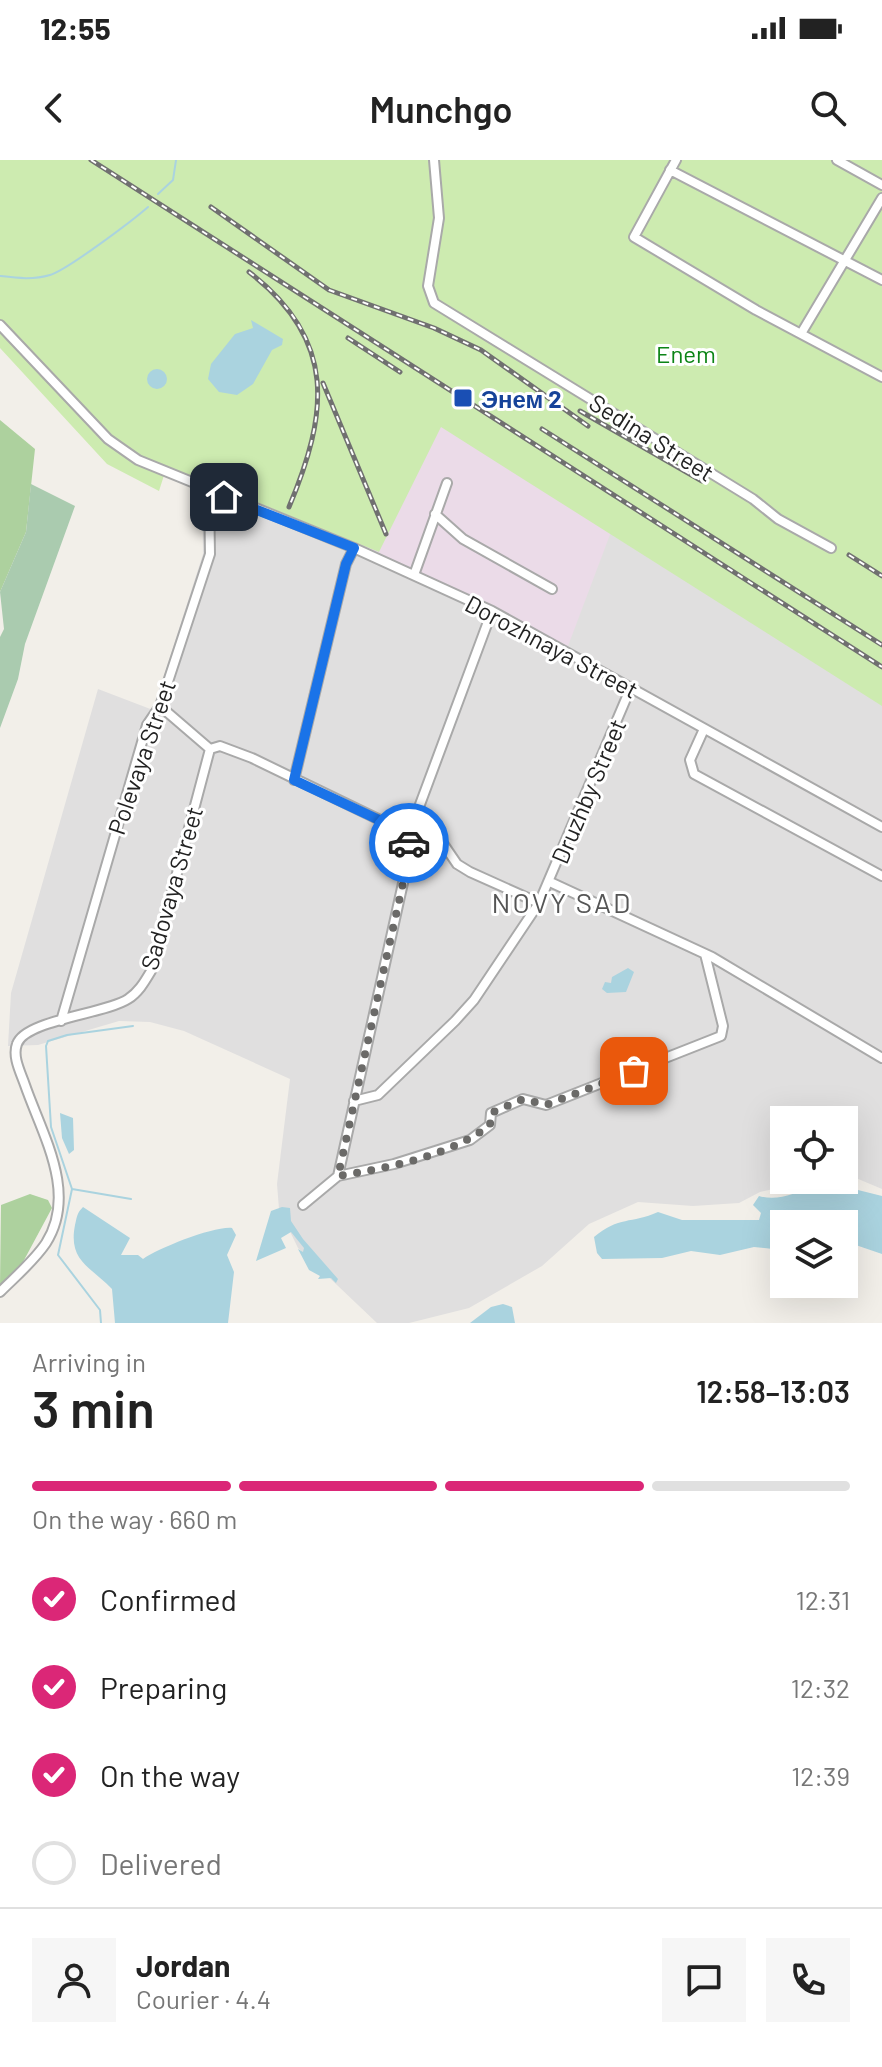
<!DOCTYPE html>
<html lang="en">
<head>
<meta charset="utf-8">
<style>
  :root { --surface:#fff; --page:#f6f6f6; --text:#222; --muted:#767676; --line:#e0e0e0; --accent:#db2777 }
  body { margin:0; font-family:Barlow,sans-serif; background:var(--page); color:var(--text); height:100vh; display:flex; flex-direction:column; font-size:30px; white-space:nowrap }
  * { box-sizing:border-box; margin:0 }
  p { font-size:26px; color:var(--muted) }
  .icon { flex:none; width:44px; height:44px; fill:none; stroke:currentColor; stroke-width:2; stroke-linecap:round; stroke-linejoin:round }
  .map { position:relative; height:1163px; overflow:hidden }
  .side { display:flex; flex-direction:column; background:var(--surface); flex:1 }
  .side>* { flex:none }
  .buttons { position:absolute; left:770px; top:946px; display:grid; gap:16px }
  .buttons a { display:grid; place-items:center; width:88px; height:88px; border-radius:0px; background:var(--surface); box-shadow:0 8px 32px #0002; font-size:40px }
  .pin { position:absolute; display:grid; place-items:center; width:68px; height:68px; color:#fff; margin:-34px; border-radius:16px; box-shadow:0 4px 12px #0006 }
  .courier { position:absolute; display:grid; place-items:center; width:80px; height:80px; margin:-40px; border:6px solid #1a73e8; border-radius:50%; background:#fff; color:#222; box-shadow:0 2px 10px #0007 }
  .headline em { font-style:normal; font-weight:600 }
  .headline div { display:flex; flex-direction:column-reverse }
  .headline { display:flex; align-items:center; justify-content:space-between; height:136px; padding:0 32px }
  h1 { font-size:52px; font-weight:600; line-height:60px }
  .bar { display:grid; grid-template-columns:repeat(4,1fr); gap:12px 8px; align-content:center; height:96px; padding:0 32px }
  .bar i { height:10px; border-radius:6px; background:var(--line) }
  .bar .on { background:var(--accent) }
  .bar p { grid-column:span 4 }
  .line { display:flex; align-items:center; gap:20px; padding:0 32px; border-top:2px solid var(--line) }
  .line div { flex:1 }
  .round { display:grid; place-items:center; flex:none; width:84px; height:84px; border-radius:0px; background:var(--page) }
  ol { padding:0 32px; list-style:none }
  li { display:flex; align-items:center; gap:24px; height:88px }
  li p { margin-inline-start:auto }
  li .icon { padding:8px; border-radius:50%; background:var(--accent); color:#fff; stroke-width:4 }
  li:last-child { color:var(--muted) }
  li i { width:44px; height:44px; border:4px solid var(--line); border-radius:50% }
  .status { display:flex; justify-content:space-between; align-items:center; height:56px; padding:0 40px; background:var(--surface); direction:ltr }
  .status svg { height:22px; fill:currentColor }
  header { display:flex; justify-content:space-between; align-items:center; height:104px; padding:0 32px; background:var(--surface); font-size:36px; font-weight:600 }
  .map>svg:first-child { display:block }
  .residential { fill:#e0dfdf }
  .industrial { fill:#ebdbe8 }
  .grass { fill:#cdebb0 }
  .forest { fill:#add19e }
  .cemetery { fill:#aacbaf }
  .water { fill:#aad3df }
  .lines { fill:none; stroke-linecap:round; stroke-linejoin:round }
  .stream { stroke:#aad3df; stroke-width:2 }
  .minor-casing { stroke:#a9a9a9; stroke-width:12 }
  .minor { stroke:#fff; stroke-width:8 }
  .rail-casing { stroke:#707070; stroke-width:5 }
  .rail { stroke:#fff; stroke-width:2; stroke-dasharray:6; stroke-linecap:butt }
  .done { stroke:#6b6a68; stroke-width:8; stroke-dasharray:0 14.4 }
  .route { stroke:#1a73e8; stroke-width:10 }
  .transit-dot { fill:#1a4fb4; stroke:#fff; stroke-width:3 }
  .labels { text-anchor:middle; dominant-baseline:central; stroke-width:6; stroke-linejoin:round; paint-order:stroke }
  .park-label { font-size:24px; fill:#0c8416; stroke:#fff }
  .transit-label { font-size:24px; font-weight:bold; fill:#164399; stroke:#fff; text-anchor:start }
  .street-label { font-size:24px; fill:#222; stroke:#fff }
  .quarter-label { font-size:28px; letter-spacing:2px; fill:#555; stroke:#fff }
</style>
</head>
<body>
<div class="status"><b>12:55</b><svg viewBox="0 0 49 12"><path d="M0 12V9h3v3zM5 12V6h3v6zM10 12V3h3v9zM15 12V0h3v12zM26 1h20v11H26zM47 4h2v5h-2z"/></svg></div>
<header><svg class="icon" aria-label="back" viewBox="0 0 24 24"><path d="M15 5l-7 7 7 7"/></svg>Munchgo<svg class="icon" aria-label="search" viewBox="0 0 24 24"><circle cx="10" cy="10" r="6"/><path d="M15 15l6 6"/></svg></header>
<div class="map">
<svg width="882" height="1163" viewBox="0 0 882 1163">
  <rect width="100%" height="100%" fill="#f2efe9"/>
  <path class="residential" d="M484,295L882,510V1029L844,1013V960H784V1020H814L760,1032L739,1043L693,1046L638,1042L589,1064L542,1106L469,1148L409,1163H377L298,1088L279,1049L277,1024L290,919L184,871L150,862L119,861L38,885L8,886L11,833L98,529L153,550L203,394L202,323L413,411Z"/>
  <path class="industrial" d="M185,27L617,356L568,486L227,324Z"/>
  <path class="grass" d="M0,0H882V546L441,267L379,392L167,306L159,331L107,304L0,188Z"/>
  <path class="forest" d="M0,260L35,289L26,372L0,432Z
    M30,1034L48,1040L52,1048L23,1102L0,1125L1,1045Z"/>
  <path class="cemetery" d="M31,324L75,346L25,484L18,519L0,568V477L4,469L0,432L26,372Z"/>
  <path class="water" d="M251,160L283,179L282,185L272,190L253,224L237,235L219,232L208,219L211,204L235,174L253,168Z
    M147 219a10 10 0 1 1 20 0a10 10 0 1 1-20 0Z
    M628,808L634,812L626,832L607,833L602,829L605,822L611,823L612,817Z
    M60,953L73,958L74,990L69,994L62,978Z
    M841,1020L853,1022L858,1030L882,1036V1094L844,1081V1064H784V1077L773,1089L754,1087L720,1095L691,1091L662,1098L602,1099L597,1093L594,1077C619,1056 631,1064 658,1052L682,1060H759L761,1053L753,1045L759,1036C776,1041 797,1035 810,1024L837,1029Z
    M83,1047L130,1078L121,1095H138L143,1099C159,1088 214,1066 232,1068L236,1075L227,1095L234,1112L228,1163H115L112,1129C90,1106 68,1101 75,1065C77,1056 77,1053 83,1047Z
    M282,1047L290,1048L291,1061L303,1079L338,1119L336,1123L331,1118L318,1119L320,1116L309,1110L298,1089L303,1092L304,1088L291,1072L281,1078L286,1088L256,1101L271,1051Z
    M503,1144L512,1147L515,1163H470L491,1147Z"/>
  <g class="lines">
    <path class="stream" d="M158,34L173,20L176,0
      M0,116C17,118 33,120 50,115C67,110 132,61 148,47
      M72,1029L58,1095L100,1150L101,1163
      M131,1039L72,1029L51,967L46,886L48,881L67,875L133,866"/>
    <g class="minor-casing">
      <path id="minor" d="M434,0L439,58L428,126L434,143L753,339L778,359L831,388
        M676,0L634,77L756,150L882,217
        M837,0L882,25
        M670,10L882,120
        M0,165L108,279L138,300L354,388L492,451L882,667
        M802,172L882,38
        M435,354L463,379L552,429
        M414,415L447,323
        M160,546L210,589L220,586L252,598L409,674L444,685L457,704L470,712L539,743
        M704,569L690,600L694,614L882,716
        M294,620L346,404L354,388
        M550,722L712,797L882,898
        M61,861L147,565L160,546L210,394L209,332
        M354,941L378,935L455,861L474,840L539,743L631,527
        M338,1016L407,705L409,674L492,451
        M303,1045L338,1016L394,1004L470,980L490,965L491,953L523,939L546,945L721,876L723,866L705,794
        M0,1132C15,1117 34,1101 46,1083C78,1033 42,974 25,925C21,913 12,897 17,884C25,860 105,854 128,839C139,832 145,821 151,811L210,589"/>
    </g>
    <use href="#minor" class="minor"/>
    <g class="rail-casing">
      <path id="rail" d="M91,0L882,507
        M211,47L329,130L434,168L481,190L588,266
        M249,112C338,180 328,254 289,347
        M348,178L400,212
        M323,223L386,374
        M580,251L702,321
        M542,269L882,485
        M849,395L882,416"/>
    </g>
    <use href="#rail" class="rail"/>
  </g>
  <g class="lines">
    <path class="done" d="M409,683L407,705L338,1016C388,1008 450,996 490,965L491,953L523,939L546,945L634,911"/>
    <path class="route" d="M224,337L354,388L346,404L294,620L409,674V683"/>
  </g>
  <rect class="transit-dot" x="453" y="228" width="20" height="20" rx="4"/>
  <g class="labels">
    <g class="park-label">
      <text x="686" y="193">Enem</text>
    </g>
    <g class="transit-label">
      <text x="481" y="238">Энем 2</text>
    </g>
    <g class="street-label">
      <text transform="translate(652 277) rotate(32)">Sedina Street</text>
      <text transform="translate(552 486) rotate(28)">Dorozhnaya Street</text>
      <text transform="translate(141 597) rotate(-71)">Polevaya Street</text>
      <text transform="translate(588 631) rotate(-67)">Druzhby Street</text>
      <text transform="translate(171 728) rotate(-74)">Sadovaya Street</text>
    </g>
    <g class="quarter-label">
      <text x="562" y="742">NOVY SAD</text>
    </g>
  </g>
</svg>
<div class="buttons">
<a><svg class="icon" aria-label="locate" viewBox="0 0 24 24"><circle cx="12" cy="12" r="6"/><path d="M12 2v4M12 18v4M2 12h4M18 12h4"/></svg></a>
<a><svg class="icon" aria-label="layers" viewBox="0 0 24 24"><path d="M12 4l9 5-9 5-9-5zM3 14l9 5 9-5"/></svg></a>
</div>
<div class="pin" style="left:634px;top:911px;background:#ea580c"><svg class="icon" aria-label="bag" viewBox="0 0 24 24"><path d="M5 8h14l-1 12H6zM9 8a3 3 0 0 1 6 0"/></svg></div>
<div class="pin" style="left:224px;top:337px;background:#1f2937"><svg class="icon" aria-label="home" viewBox="0 0 24 24"><path d="M3 11l9-7 9 7M6 9v11h12V9"/></svg></div>
<div class="courier" style="left:409px;top:683px"><svg class="icon" aria-label="car" viewBox="0 0 24 24"><path d="M5 17H2v-5l4-1 3-4h7l3 4 3 1v5h-3M9 17h6M6 11h13"/><circle cx="7" cy="17" r="2"/><circle cx="17" cy="17" r="2"/></svg></div>
</div>
<section class="side">
<div class="headline"><div><h1>3 min</h1><p>Arriving in</p></div><em>12:58–13:03</em></div>
<div class="bar"><i class="on"></i><i class="on"></i><i class="on"></i><i></i><p>On the way · 660 m</p></div>
<ol>
<li><svg class="icon" aria-label="check" viewBox="0 0 24 24"><path d="M5 12l5 5 9-10"/></svg>Confirmed<p>12:31</p></li>
<li><svg class="icon" aria-label="check" viewBox="0 0 24 24"><path d="M5 12l5 5 9-10"/></svg>Preparing<p>12:32</p></li>
<li><svg class="icon" aria-label="check" viewBox="0 0 24 24"><path d="M5 12l5 5 9-10"/></svg>On the way<p>12:39</p></li>
<li><i></i>Delivered</li>
</ol>
<div class="line" style="height:144px"><a class="round"><svg class="icon" aria-label="person" viewBox="0 0 24 24"><circle cx="12" cy="8" r="4"/><path d="M4 21q1-7 8-7t8 7"/></svg></a><div><b>Jordan</b><p>Courier · 4.4</p></div><a class="round"><svg class="icon" aria-label="chat" viewBox="0 0 24 24"><path d="M4 5h16v11H9l-5 4z"/></svg></a><a class="round"><svg class="icon" aria-label="phone" viewBox="0 0 24 24"><path d="M5 4h4l2 5-3 2q2 4 5 5l2-3 5 2v4C11 20 4 13 5 4z"/></svg></a></div>
</section>
</body>
</html>
